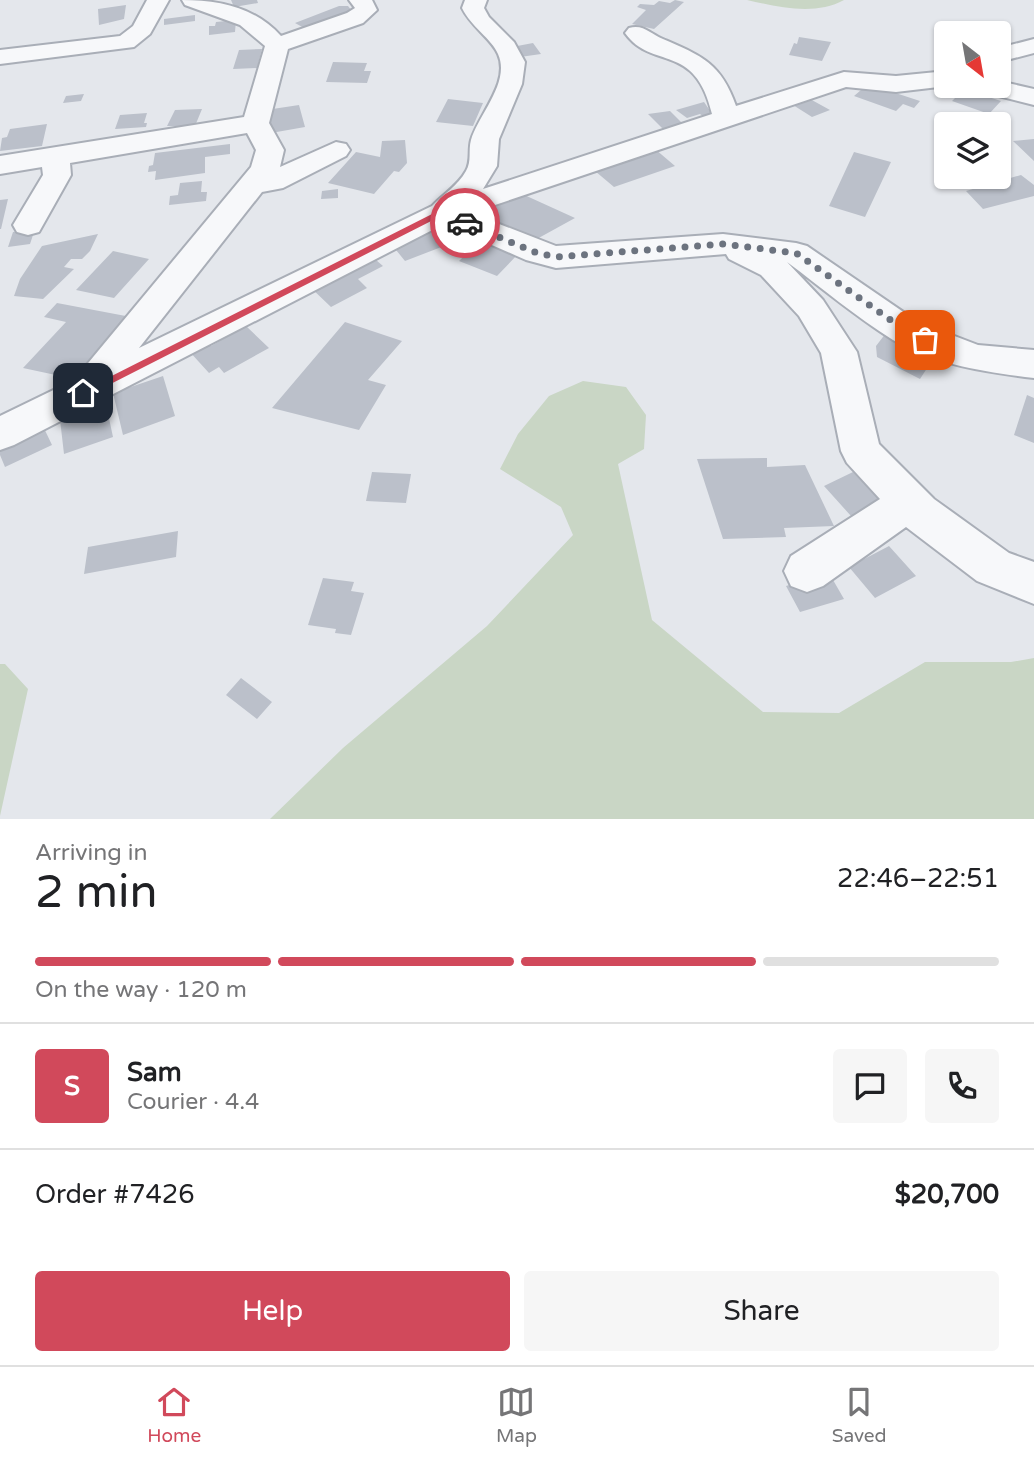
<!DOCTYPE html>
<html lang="en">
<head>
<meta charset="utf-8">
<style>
  :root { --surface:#fff; --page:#f6f6f6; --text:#202124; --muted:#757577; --line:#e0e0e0; --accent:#d1495b }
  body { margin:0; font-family:"Varela Round",sans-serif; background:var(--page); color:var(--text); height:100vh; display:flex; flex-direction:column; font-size:26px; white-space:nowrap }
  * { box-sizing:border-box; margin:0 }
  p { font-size:23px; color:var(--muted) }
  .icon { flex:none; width:38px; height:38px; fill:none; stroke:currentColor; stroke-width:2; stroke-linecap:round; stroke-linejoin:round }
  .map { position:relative; height:819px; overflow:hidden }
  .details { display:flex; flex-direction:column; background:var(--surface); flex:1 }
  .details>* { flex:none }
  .needle { width:46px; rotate:149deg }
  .tools { position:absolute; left:934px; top:21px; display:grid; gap:14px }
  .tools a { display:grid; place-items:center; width:77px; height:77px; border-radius:7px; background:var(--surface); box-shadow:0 2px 5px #0004; font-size:35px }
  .pin { position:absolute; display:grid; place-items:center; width:60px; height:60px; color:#fff; margin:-30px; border-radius:14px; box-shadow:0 4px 10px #0006 }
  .courier { position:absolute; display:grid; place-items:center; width:70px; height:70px; margin:-35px; border:5px solid #d1495b; border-radius:50%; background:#fff; color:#222; box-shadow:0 2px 9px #0007 }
  .headline em { font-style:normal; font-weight:600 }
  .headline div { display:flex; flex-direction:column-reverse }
  .headline { display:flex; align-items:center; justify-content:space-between; height:119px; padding:0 35px }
  h1 { font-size:46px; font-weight:600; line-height:52px }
  .bar { display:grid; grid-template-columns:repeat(4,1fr); gap:10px 7px; align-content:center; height:84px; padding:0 35px }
  .bar i { height:9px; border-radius:5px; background:var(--line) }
  .bar .active { background:var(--accent) }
  .bar p { grid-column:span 4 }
  .line { display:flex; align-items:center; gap:18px; padding:0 35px; border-top:2px solid var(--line) }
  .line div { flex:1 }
  .round { display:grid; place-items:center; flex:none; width:74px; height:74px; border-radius:7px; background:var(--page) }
  .primary-button { display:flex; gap:14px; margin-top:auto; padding:14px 35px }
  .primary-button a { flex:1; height:80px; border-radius:7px; background:var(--accent); color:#fff; font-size:28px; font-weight:600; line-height:80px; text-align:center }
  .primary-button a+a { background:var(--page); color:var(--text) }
  .tab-bar { display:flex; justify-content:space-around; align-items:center; height:98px; border-top:2px solid var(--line); background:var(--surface); font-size:19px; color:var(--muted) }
  .tab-bar a { display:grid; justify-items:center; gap:4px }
  .tab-bar .active { color:var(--accent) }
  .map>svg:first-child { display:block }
  .green { fill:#c9d6c5 }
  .building { fill:#bbc0ca }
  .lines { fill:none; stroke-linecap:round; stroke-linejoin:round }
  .minor-casing { stroke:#a9aeb7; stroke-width:4 }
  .minor { fill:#f7f8fa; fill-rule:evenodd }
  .route { fill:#d1495b }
  .done { stroke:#6c737f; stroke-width:7; stroke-dasharray:0 12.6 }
</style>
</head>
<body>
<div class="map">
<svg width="1034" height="819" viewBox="0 0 1034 819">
  <rect width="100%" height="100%" fill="#e4e7ec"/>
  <path class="green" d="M747,0H844C815,16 778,7 747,0Z
    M583,381L626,387L646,415L644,449L618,464L652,620L763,712L839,713L925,662H1011L1034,658V819H270L343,748L487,626L573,535L561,507L500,469L518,434L549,396Z
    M0,664H5L28,689L0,816Z"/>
  <path class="building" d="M231,0H257L258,3L234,7Z
    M675,0L684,2L654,29L632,24L646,10L637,7L640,4L654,5L659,1L670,3Z
    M126,5L124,19L99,25L98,9Z
    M339,6H348L352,11L306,29L295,23Z
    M195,15V21L164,25V19Z
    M236,20L235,32L209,35V26H215L216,22Z
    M799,37L831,42L822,61L789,55L794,43L797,44Z
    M533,43L541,54L520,57L512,47Z
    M262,49L257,68L233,69L239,50Z
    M333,62L367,63L364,71H371L367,83L326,82Z
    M868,84L920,101L914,108L903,104L896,111L854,96Z
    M964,89L1001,101L989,114L952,101Z
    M84,94L81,101L63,103L66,96Z
    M448,99L483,103L473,126L436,122Z
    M810,99L830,110L812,117L793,105Z
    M704,102L713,115L704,117L700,114L687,118L676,110Z
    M299,105L305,127L271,133L266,110Z
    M202,109L195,126H167L175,110Z
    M670,111L686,127L666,132L648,114Z
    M147,113L144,123H147L146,127L115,129L120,115Z
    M970,116L992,124H962Z
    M47,124L42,146L0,151L2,138L7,137L10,129Z
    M1034,139V161L1013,141Z
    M405,140L407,163L399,172L394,171L374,194L328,183L356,152L380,157L382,141Z
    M230,144V154L205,157V173L155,180L156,171L148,172L149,166L153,165L155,153Z
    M655,149L675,166L614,187L595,171Z
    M854,152L891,162L865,217L829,206Z
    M1021,175L1034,185V196L983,209L966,191Z
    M202,181L201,192H207L206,201L169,205L170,196L178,195L180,183Z
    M338,189V198L321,199L322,191Z
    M520,193L575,218L535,240L478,213Z
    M8,199L1,229H0V200Z
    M443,226L457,241L405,261L392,245Z
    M35,229L30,244L8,247L13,232Z
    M98,234L90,251L82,259H71L64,267L74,269L43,299L14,296L20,279L42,246Z
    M482,239L519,253L497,276L459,261Z
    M113,251L149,259L114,298L76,290Z
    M369,254L383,266L358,279L367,288L331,307L309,286Z
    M57,303L131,317L79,380L23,368L66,322L44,317Z
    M345,322L402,341L368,380L386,385L359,430L272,408Z
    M246,326L269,348L224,373L219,367L209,373L189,351L207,341L211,346Z
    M886,333L935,356L920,379L877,357L876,346Z
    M163,376L175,416L123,435L113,393Z
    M104,395L113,437L64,454L59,411Z
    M1027,395L1034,398V443L1014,435Z
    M41,422L52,445L5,467L0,455V441Z
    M767,458V467L805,465L834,526L784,528L786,537L723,539L697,459Z
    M372,472L411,474L406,503L366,501Z
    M853,472L881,501L851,516L824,486Z
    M178,531L176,557L84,574L88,547Z
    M889,546L916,576L875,598L849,567Z
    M829,573L844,599L800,612L786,586Z
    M323,578L354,582L351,591L364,593L351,635L335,633L336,629L308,625Z
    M241,678L272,702L257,719L226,695Z"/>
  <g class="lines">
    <g class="minor-casing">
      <path id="minor" d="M147,0H169L150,34L134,47L0,64V50L120,36L133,26Z
        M182,0C219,0 255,7 281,36L347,13L355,8L349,0H372L377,10L363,23L288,49L269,123L284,150L280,167L336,142L346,144L350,150L346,156L283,188L262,192L139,348L432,206C443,194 458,186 466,171C472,161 468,151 471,140C478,115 511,82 498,54C492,39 471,27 462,8L465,0H487L484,8L489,17L514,42L525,62L522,84L499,139L497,166L483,189L712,114C695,41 652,71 625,33L629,28C644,24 650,34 663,39C702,56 721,63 736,106L844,72L896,76L947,71V86L896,92L846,87L471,213L556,246L723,234L796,243L807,246L918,322L978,345L1034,350V378C985,372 936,365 893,340C856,317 822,288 787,262L823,300L857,352L879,444L934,499L1009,553L1034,562V604L977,581L906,527L823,586L807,592L791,586L784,571L791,556L880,499L847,463L841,451L821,353L799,316L761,275L729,259L726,254L556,268L526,260L444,224L14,445L0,450V416L74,380L251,167L256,150L247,133L70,163L71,175L39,232L28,235L17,232L13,225L43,175L42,167L0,174V156L244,117L265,46L240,25L185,5Z
        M1034,39V53L999,62V48Z
        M999,81L1034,89V105L979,91L975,86H999Z"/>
    </g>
    <use href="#minor" class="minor"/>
  </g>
  <path class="route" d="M440,210H446L470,223L462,225L443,215L87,396L83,397L78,393Z"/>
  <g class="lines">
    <path class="done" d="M465,223L537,253L556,257L723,244L796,253L906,331L925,340"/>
  </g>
</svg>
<div class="tools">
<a><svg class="needle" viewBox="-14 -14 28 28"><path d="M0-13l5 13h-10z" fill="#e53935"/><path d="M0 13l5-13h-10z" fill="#757577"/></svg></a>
<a><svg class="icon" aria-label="layers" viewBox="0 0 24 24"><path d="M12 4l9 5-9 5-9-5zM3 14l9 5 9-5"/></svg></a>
</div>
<div class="pin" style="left:925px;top:340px;background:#ea580c"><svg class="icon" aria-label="bag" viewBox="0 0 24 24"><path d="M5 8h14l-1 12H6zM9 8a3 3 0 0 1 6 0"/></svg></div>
<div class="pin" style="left:83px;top:393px;background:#1f2937"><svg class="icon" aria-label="home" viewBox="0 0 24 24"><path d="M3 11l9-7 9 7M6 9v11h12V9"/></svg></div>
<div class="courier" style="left:465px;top:223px"><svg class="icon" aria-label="car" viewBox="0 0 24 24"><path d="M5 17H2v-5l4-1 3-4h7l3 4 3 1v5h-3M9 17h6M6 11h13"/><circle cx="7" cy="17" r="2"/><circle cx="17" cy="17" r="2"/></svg></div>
</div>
<section class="details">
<div class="headline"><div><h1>2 min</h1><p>Arriving in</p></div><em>22:46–22:51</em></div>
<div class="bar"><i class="active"></i><i class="active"></i><i class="active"></i><i></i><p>On the way · 120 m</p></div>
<div class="line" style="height:126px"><b class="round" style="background:var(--accent);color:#fff">S</b><div><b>Sam</b><p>Courier · 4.4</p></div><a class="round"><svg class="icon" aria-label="chat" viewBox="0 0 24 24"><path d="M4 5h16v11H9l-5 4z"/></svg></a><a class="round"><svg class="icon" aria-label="phone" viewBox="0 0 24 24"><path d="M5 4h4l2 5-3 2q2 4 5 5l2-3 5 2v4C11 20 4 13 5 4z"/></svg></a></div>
<div class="line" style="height:91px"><div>Order #7426</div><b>$20,700</b></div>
<div class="primary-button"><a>Help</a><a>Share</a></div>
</section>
<nav class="tab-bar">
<a class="active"><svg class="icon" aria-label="home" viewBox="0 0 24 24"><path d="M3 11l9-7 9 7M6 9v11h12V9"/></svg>Home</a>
<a><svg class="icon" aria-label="map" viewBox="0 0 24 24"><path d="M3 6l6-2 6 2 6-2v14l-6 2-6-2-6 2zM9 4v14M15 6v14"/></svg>Map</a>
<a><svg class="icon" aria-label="saved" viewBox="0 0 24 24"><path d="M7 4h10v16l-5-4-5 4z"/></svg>Saved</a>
</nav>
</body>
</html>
